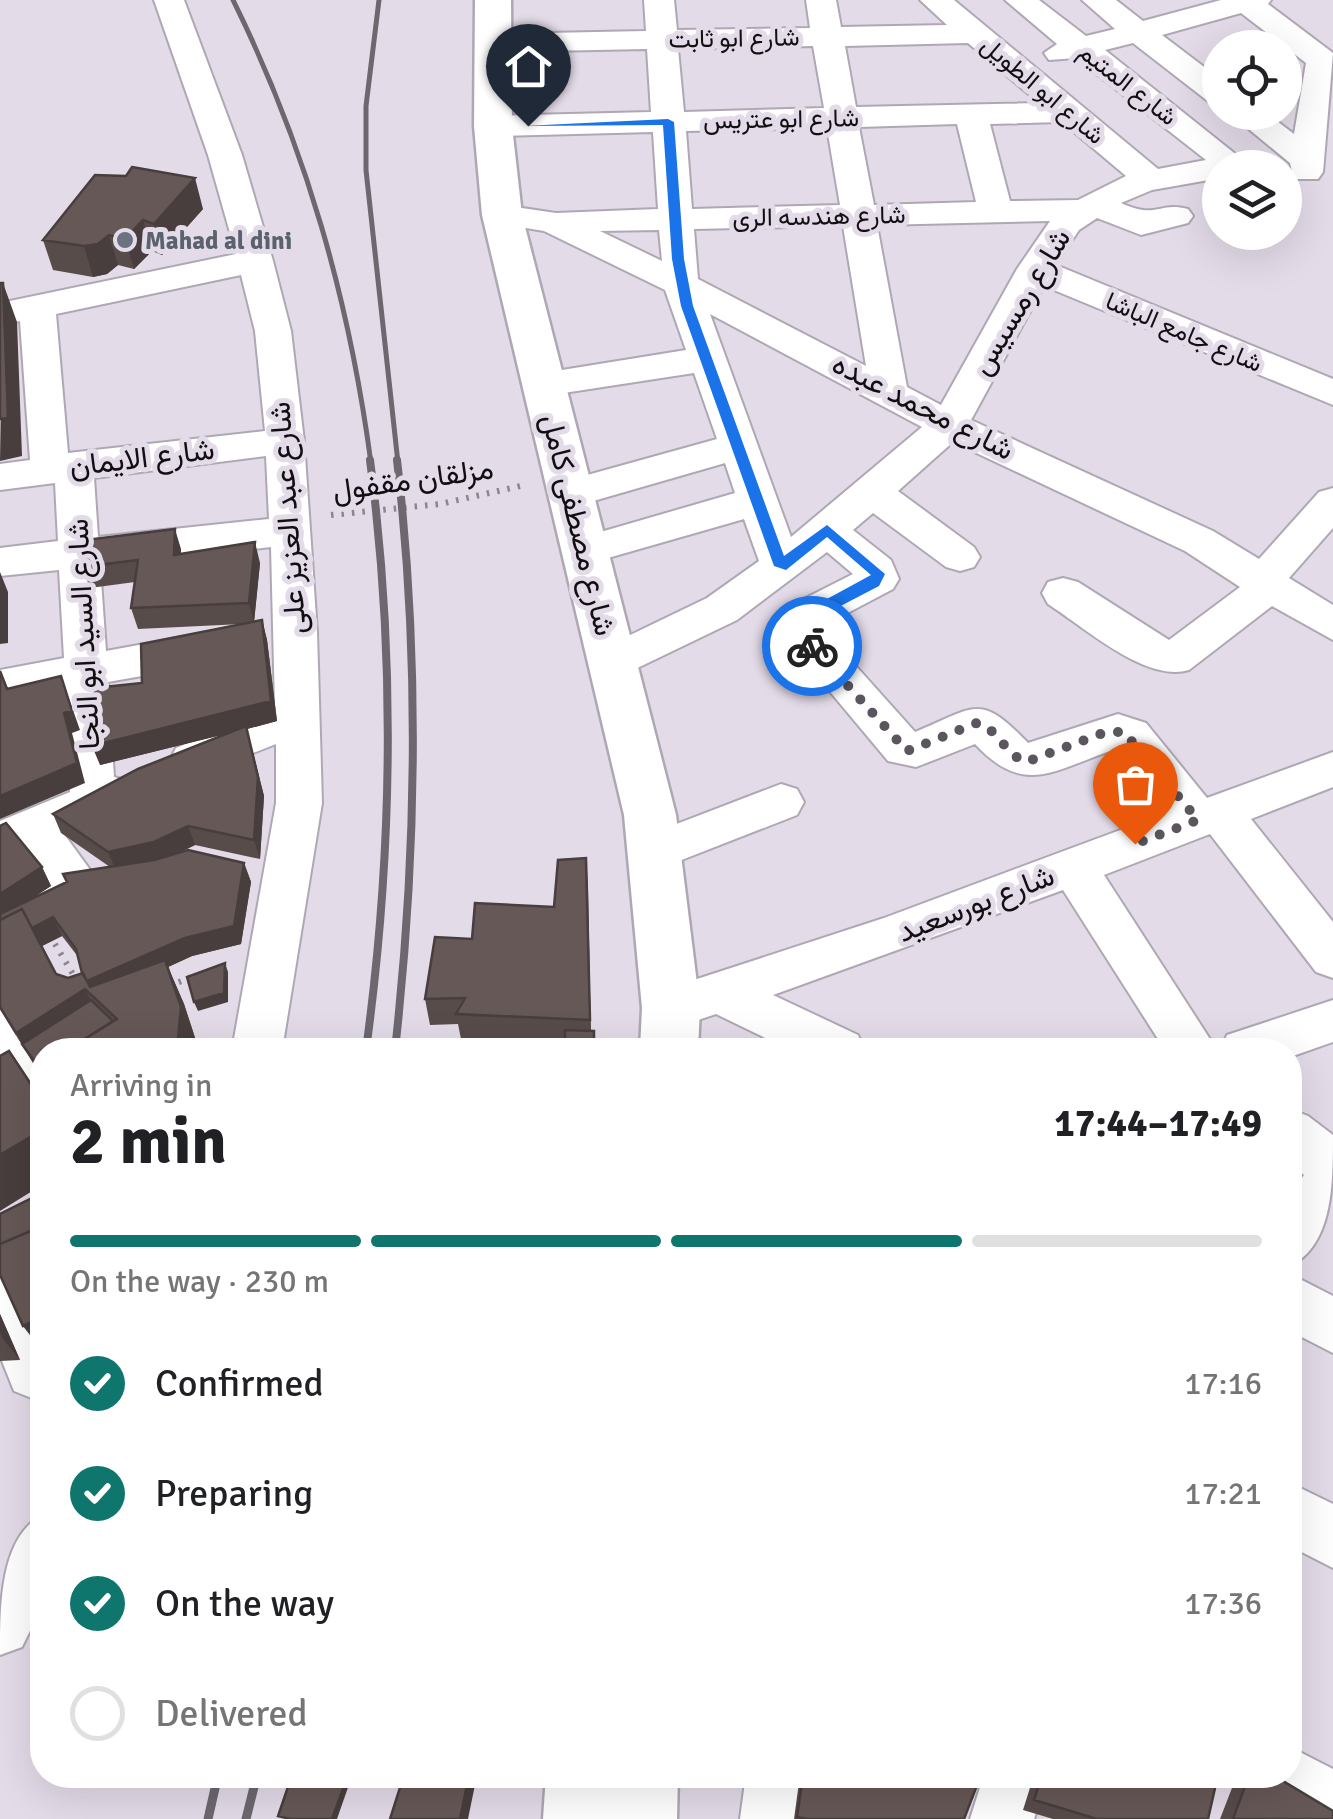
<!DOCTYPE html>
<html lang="en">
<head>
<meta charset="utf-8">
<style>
  :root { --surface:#fff; --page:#f6f6f6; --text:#202124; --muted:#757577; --line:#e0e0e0; --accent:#0f766e }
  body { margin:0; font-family:Signika,Vazirmatn,sans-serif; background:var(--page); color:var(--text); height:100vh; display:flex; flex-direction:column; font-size:38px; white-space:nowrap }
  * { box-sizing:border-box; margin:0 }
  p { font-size:32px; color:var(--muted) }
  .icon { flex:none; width:55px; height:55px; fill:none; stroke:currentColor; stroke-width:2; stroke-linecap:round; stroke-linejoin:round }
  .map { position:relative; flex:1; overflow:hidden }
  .panel { position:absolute; left:30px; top:1038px; width:1272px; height:750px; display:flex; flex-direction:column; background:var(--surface); border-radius:40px; box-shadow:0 10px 40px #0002 }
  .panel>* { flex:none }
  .fabs { position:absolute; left:1202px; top:30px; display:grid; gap:20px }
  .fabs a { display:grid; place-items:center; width:100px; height:100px; border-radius:50%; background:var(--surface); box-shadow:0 10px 40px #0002; font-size:50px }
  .pin { position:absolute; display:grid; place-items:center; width:85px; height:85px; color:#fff; margin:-102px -42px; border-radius:50% 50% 50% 0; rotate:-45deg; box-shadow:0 0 10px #0007 }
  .pin .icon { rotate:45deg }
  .courier { position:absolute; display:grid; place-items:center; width:100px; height:100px; margin:-50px; border:8px solid #1a73e8; border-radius:50%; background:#fff; color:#222; box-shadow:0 2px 12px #0007 }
  .head em { font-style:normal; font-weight:700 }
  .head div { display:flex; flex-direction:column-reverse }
  .head { display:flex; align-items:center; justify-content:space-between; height:170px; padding:0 40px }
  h1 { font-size:65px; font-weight:700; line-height:75px }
  .bar { display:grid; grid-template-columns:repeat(4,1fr); gap:15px 10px; align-content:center; height:120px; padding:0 40px }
  .bar i { height:12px; border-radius:8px; background:var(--line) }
  .bar .active { background:var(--accent) }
  .bar p { grid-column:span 4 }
  ol { padding:0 40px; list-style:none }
  li { display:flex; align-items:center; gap:30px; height:110px }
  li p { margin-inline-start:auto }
  li .icon { padding:10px; border-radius:50%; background:var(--accent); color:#fff; stroke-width:4 }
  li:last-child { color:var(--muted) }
  li i { width:55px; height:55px; border:5px solid var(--line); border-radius:50% }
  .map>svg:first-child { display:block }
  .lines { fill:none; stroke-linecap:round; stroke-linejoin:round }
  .minor-casing { stroke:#afa8b4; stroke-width:4 }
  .major-casing { stroke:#afa8b4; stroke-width:5 }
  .path { stroke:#8c868f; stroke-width:6; stroke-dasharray:2.5 8; stroke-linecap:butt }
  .minor { fill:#fff; fill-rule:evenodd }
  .major { fill:#fff; fill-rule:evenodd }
  .rail-far2 { stroke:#6d676f; stroke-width:5 }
  .rail-far1 { stroke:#6d676f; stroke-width:8 }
  .rail { stroke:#6d676f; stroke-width:9 }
  .wall { fill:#584c4b; fill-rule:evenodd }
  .shaded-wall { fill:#473e3d }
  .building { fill:#665857; stroke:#473e3d; stroke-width:2.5 }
  .route { fill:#1a73e8 }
  .done { stroke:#5b565e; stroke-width:10; stroke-dasharray:0 18 }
  .worship-dot { fill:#6b7280; stroke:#e3dbe8; stroke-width:4 }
  .labels { text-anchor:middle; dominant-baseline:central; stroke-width:10; stroke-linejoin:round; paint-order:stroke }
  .far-street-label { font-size:25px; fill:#120f13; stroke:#e3dbe8 }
  .far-worship-label { font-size:25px; font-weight:bold; fill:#5b616d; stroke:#e3dbe8; text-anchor:start }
  .street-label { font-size:30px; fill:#120f13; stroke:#e3dbe8 }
</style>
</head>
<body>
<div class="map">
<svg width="1333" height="1819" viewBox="0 0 1333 1819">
  <rect width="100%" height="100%" fill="#e3dbe8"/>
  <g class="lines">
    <g class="minor-casing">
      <path id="minor" d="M154,0H184L242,155L273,261L291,331L304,441L317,632L322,803L282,1050H232L276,803V744L192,777L176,772L170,760L176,748L275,707L271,547L100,566L106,651L204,633L219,638L225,649L219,660L204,665L108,682L114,777L128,781L135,794L128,807L64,834L96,878C79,913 36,936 0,948V905L44,875L24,851L0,859V821L70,792L65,690L0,702V670L64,658L59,570L0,576V548L58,541L55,483L0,490V464L30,460L20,321L0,325V303L236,254L208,155ZM241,275L255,331L265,431L68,453L56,314ZM266,456L269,519L98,537L94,478Z
        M644,0H674L677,30L810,28L806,0H836L841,27L947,25L920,0H954L1158,169L1206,160L1076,58L1049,60L1044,53L1057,44L1005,0H1039L1086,36L1115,29L1082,0H1116L1143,21L1221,0H1271L1268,4L1333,53L1323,172L1318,179H1294L1290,163L1228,112H1265L1294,134L1306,63L1241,13L1162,35L1220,79V105L1209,102L1133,43L1105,50L1253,168H1220V178L1152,190L1121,203C1158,220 1158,201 1188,209L1193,216L1188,223L1141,235L1097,218L1079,230L1056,265L1333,379V405L1044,286L971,420L1213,531L1259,559L1319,492L1333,488V528L1289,578L1333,605V640L1272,606L1189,670C1146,683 1084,627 1048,604L1042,593L1048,582L1063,578L1078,582L1169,640L1240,587L1185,551L953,442L898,491L974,547L980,557L974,567L960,571L946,567L873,513L853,530L891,560L899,579L893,589L821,627L915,732C976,707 979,692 1028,743L1118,714L1146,723L1207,798L1333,752V787L1251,819L1333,922V978L1316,972L1210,834L1104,875L1217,1050H1165L1063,890L773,995L858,1035L865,1050H790L716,1014L671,1029L654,1023L646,1008L654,993L884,918L1166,813L1116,749C1055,769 1025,798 975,744L916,767L888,761L776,627L788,607L853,574L827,552L737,620L627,673L612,678L597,673L591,662L597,651L707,598L759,561L744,519L587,564L573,560L567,550L573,540L735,493L725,463L569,508L555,504L549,494L555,484L717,439L694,373L544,396L531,393L525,384L531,375L686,350L665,290L544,231L490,222L485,215L490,208L502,205L556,213L658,209L653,132L493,136L477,126L493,116L651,112L647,49L492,52L476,43L492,34L646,31ZM968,43L1039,103L856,107L845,46ZM813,46L824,108L684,112L678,49ZM1062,122L1126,176L1078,200L1010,201L990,124ZM957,124L976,202L874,205L859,127ZM827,128L840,205L692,209L686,131ZM1050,221L1017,269L941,405L907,387L877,225ZM843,226L866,366L698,279L694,229ZM659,230L662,261L600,231ZM710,314L922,427L791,537Z
        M781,784L797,789L804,802L797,815L656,870L640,864L633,851L640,838Z
        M0,1000C49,1017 42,1072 42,1115L24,1109L0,1067Z
        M1333,1000V1042L1290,1057V1050H1220L1227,1035Z
        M1290,1109L1308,1116L1333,1135C1333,1184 1333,1245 1290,1266V1195L1304,1175L1290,1163Z
        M0,1258L19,1266L42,1322V1396L34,1399L14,1391L0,1356Z
        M1290,1274L1333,1296V1353L1290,1331Z
        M1290,1483L1333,1504V1568L1290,1546Z
        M42,1515V1606L22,1647L0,1655C0,1605 0,1538 42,1515Z
        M1290,1747L1333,1769V1819C1293,1819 1266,1815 1249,1775H1290Z
        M746,1775H810L804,1819H740Z
        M984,1775H1048L1034,1819H970Z"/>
    </g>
    <g class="major-casing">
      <path id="major" d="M475,0H511L512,126L522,215L676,815L700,1008L698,1050H640L642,1008L624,815L482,215L474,126Z
        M546,1775H678L677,1819H543Z"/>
    </g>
    <path class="path" d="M331,515L440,504L525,485
      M55,944L77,981
      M169,986L194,976"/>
    <use href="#minor" class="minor"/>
    <use href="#major" class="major"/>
    <path class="rail-far2" d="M233,0C306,148 349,299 371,463
      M379,0L366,106V170L398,463"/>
    <path class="rail-far1" d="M366,1050C393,852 396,658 370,460
      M395,1050C417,853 420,657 397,460"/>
    <path class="rail" d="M208,1819L218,1775
      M246,1819L257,1775"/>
  </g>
  <path class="wall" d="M203,209L162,255L152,251L134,269L118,265L107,274L93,277L53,270L43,240Z
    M181,549V554L260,563L254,621L262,620L267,640L277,721L247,729L264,796L260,859L195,845L179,853L244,863L251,882L241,944L192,956L168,967L184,1004L199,1050H42V1078L0,1009V826L42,867L51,886L31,899L110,867L61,833L53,814L229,733L100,765L142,683L242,624L138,629L131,608L135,582L90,588L82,567ZM62,936L79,958L82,973L68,978L56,974L42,946Z
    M586,858L591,1031H594L595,1050H565V1044L461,1039L458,1024L430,1025L425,999L472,939L554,907Z
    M0,1314L20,1360L0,1361Z
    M800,1775H981L964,1819H794Z
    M1034,1775H1218L1208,1819H1053L1023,1810Z
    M1237,1775H1273L1333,1819H1220Z"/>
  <path class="shaded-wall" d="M195,178L203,209L162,255L154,224Z
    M143,220L152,251L134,269L125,239Z
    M109,235L118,265L107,274L93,277L84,246Z
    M3,283L17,322L22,456L0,461Z
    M175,529L181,549L180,575L174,555Z
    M255,542L260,563L254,623L249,603Z
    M0,572L8,592V643L0,644Z
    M262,620L267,640L277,721L247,729L264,796L260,859L254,840L246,729L100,765L92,746Z
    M61,676L80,730L72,733L85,783L0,819V796L64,713Z
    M188,826L195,845L161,861L116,871L108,852Z
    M586,858L588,885L591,1045L590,1020Z
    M244,863L251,882L241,944L192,956L168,967L184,1004L199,1050H177L96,999L85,982Z
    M42,867L51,886L0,919V894Z
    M53,917L62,936L0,967V944Z
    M225,963L228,972V1002L198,1011L194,1002Z
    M85,989L107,1033L22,1044L16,1033Z
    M42,1130V1185L0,1211V1155Z
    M0,1314L20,1360L3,1339L0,1332Z
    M42,1317V1351L23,1326Z
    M348,1775L352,1776L337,1819H332Z
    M469,1775H477L468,1819H460Z"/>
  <path class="building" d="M132,167L195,178L154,224L143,220L125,239L109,235L98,244L84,246L43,240L95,175L126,176Z
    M0,283H3L8,418L0,419Z
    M175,529L174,555L255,542L249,603L131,608L138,560L82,567L85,540Z
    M262,620L271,701L92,746L95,688L142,683L141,644Z
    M0,671L7,689L61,676L72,711L64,713L77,763L0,796Z
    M246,726L258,777L254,840L188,826L154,842L108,852L53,814L138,769Z
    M6,823L42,867L0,894V826Z
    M188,850L244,863L234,926L185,938L87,981L82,973L76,949L53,917L32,928L22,909L0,920V914L67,882L63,874L154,860Z
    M586,858L590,1020L456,1014L465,998L425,999L435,937L472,939L475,903L554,907L558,860Z
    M22,909L56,974L68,978L83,973L90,987L165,960L181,1007L177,1050H67L117,1019L85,989L16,1033L0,1007V920Z
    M225,963L224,993L194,1002L187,977Z
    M91,1000L113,1021L67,1050H42V1065L40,1066L42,1072L22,1044Z
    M565,1030L594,1031V1050H565Z
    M9,1051L42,1101V1130L0,1155V1056Z
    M42,1193V1226L0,1244V1214Z
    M42,1226V1317L23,1326L0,1275V1244Z
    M292,1775H348L332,1819H290L278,1816Z
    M404,1775H469L460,1819H390Z
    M803,1775H981L964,1819H807L797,1817Z
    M1042,1775H1218L1208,1819H1097L1034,1800Z
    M1249,1775H1273L1333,1811V1819H1233Z"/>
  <path class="route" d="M668,119L674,122L684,259L693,306L784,556L827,525L885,574L879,586L806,624L820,646L812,651L790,627L794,617L871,575L827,537L786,570L774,566L681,306L672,259L663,125L523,126Z"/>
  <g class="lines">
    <path class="done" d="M812,646L907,751L977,723C997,727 1005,755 1026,762L1106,732H1124L1198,820L1135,844"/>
  </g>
  <circle class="worship-dot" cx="125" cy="240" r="10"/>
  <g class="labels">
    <g class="far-street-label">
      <text transform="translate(734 38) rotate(-1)">شارع ابو ثابت</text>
      <text transform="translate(1128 84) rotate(38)">شارع المتيم</text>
      <text transform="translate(1043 90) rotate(40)">شارع ابو الطويل</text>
      <text transform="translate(781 119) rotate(-1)">شارع ابو عتريس</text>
      <text transform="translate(819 216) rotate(-1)">شارع هندسه الرى</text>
      <text transform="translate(1184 332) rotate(23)">شارع جامع الباشا</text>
    </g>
    <g class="far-worship-label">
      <text x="145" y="240">Mahad al dini</text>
    </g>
    <g class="street-label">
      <text transform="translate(1021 302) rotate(-59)">شارع رمسيس</text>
      <text transform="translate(923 407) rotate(27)">شارع محمد عبده</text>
      <text transform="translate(142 458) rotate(-7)">شارع الايمان</text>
      <text transform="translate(413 480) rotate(-8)">مزلقان مقفول</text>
      <text transform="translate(288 518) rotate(-94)">شارع عبد العزيز على</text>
      <text transform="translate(578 525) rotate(76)">شارع مصطفى كامل</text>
      <text transform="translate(84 634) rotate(-93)">شارع السيد ابو النجا</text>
      <text transform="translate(976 904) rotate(-21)">شارع بورسعيد</text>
    </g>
  </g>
</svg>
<div class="fabs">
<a><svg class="icon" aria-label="locate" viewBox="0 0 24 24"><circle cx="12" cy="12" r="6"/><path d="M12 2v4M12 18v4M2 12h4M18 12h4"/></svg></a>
<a><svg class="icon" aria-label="layers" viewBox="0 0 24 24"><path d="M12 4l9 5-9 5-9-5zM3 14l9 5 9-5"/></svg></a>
</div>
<div class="pin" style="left:1135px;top:844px;background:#ea580c"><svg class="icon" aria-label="bag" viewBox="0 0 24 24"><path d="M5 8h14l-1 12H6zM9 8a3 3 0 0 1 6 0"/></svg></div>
<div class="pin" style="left:528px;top:126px;background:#1f2937"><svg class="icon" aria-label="home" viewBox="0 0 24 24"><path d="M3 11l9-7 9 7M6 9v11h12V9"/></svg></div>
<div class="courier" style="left:812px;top:646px"><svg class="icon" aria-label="bike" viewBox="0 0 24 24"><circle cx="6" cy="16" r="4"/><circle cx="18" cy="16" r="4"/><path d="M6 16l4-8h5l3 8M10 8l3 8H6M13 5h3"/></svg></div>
<section class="panel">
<div class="head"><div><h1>2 min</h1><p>Arriving in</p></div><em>17:44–17:49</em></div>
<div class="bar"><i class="active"></i><i class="active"></i><i class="active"></i><i></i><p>On the way · 230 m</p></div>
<ol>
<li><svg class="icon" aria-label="check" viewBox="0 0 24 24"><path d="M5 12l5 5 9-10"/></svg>Confirmed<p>17:16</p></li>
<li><svg class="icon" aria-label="check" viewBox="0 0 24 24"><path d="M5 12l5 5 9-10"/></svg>Preparing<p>17:21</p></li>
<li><svg class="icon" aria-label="check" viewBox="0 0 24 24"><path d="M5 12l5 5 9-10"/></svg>On the way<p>17:36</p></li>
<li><i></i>Delivered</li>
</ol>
</section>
</div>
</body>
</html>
